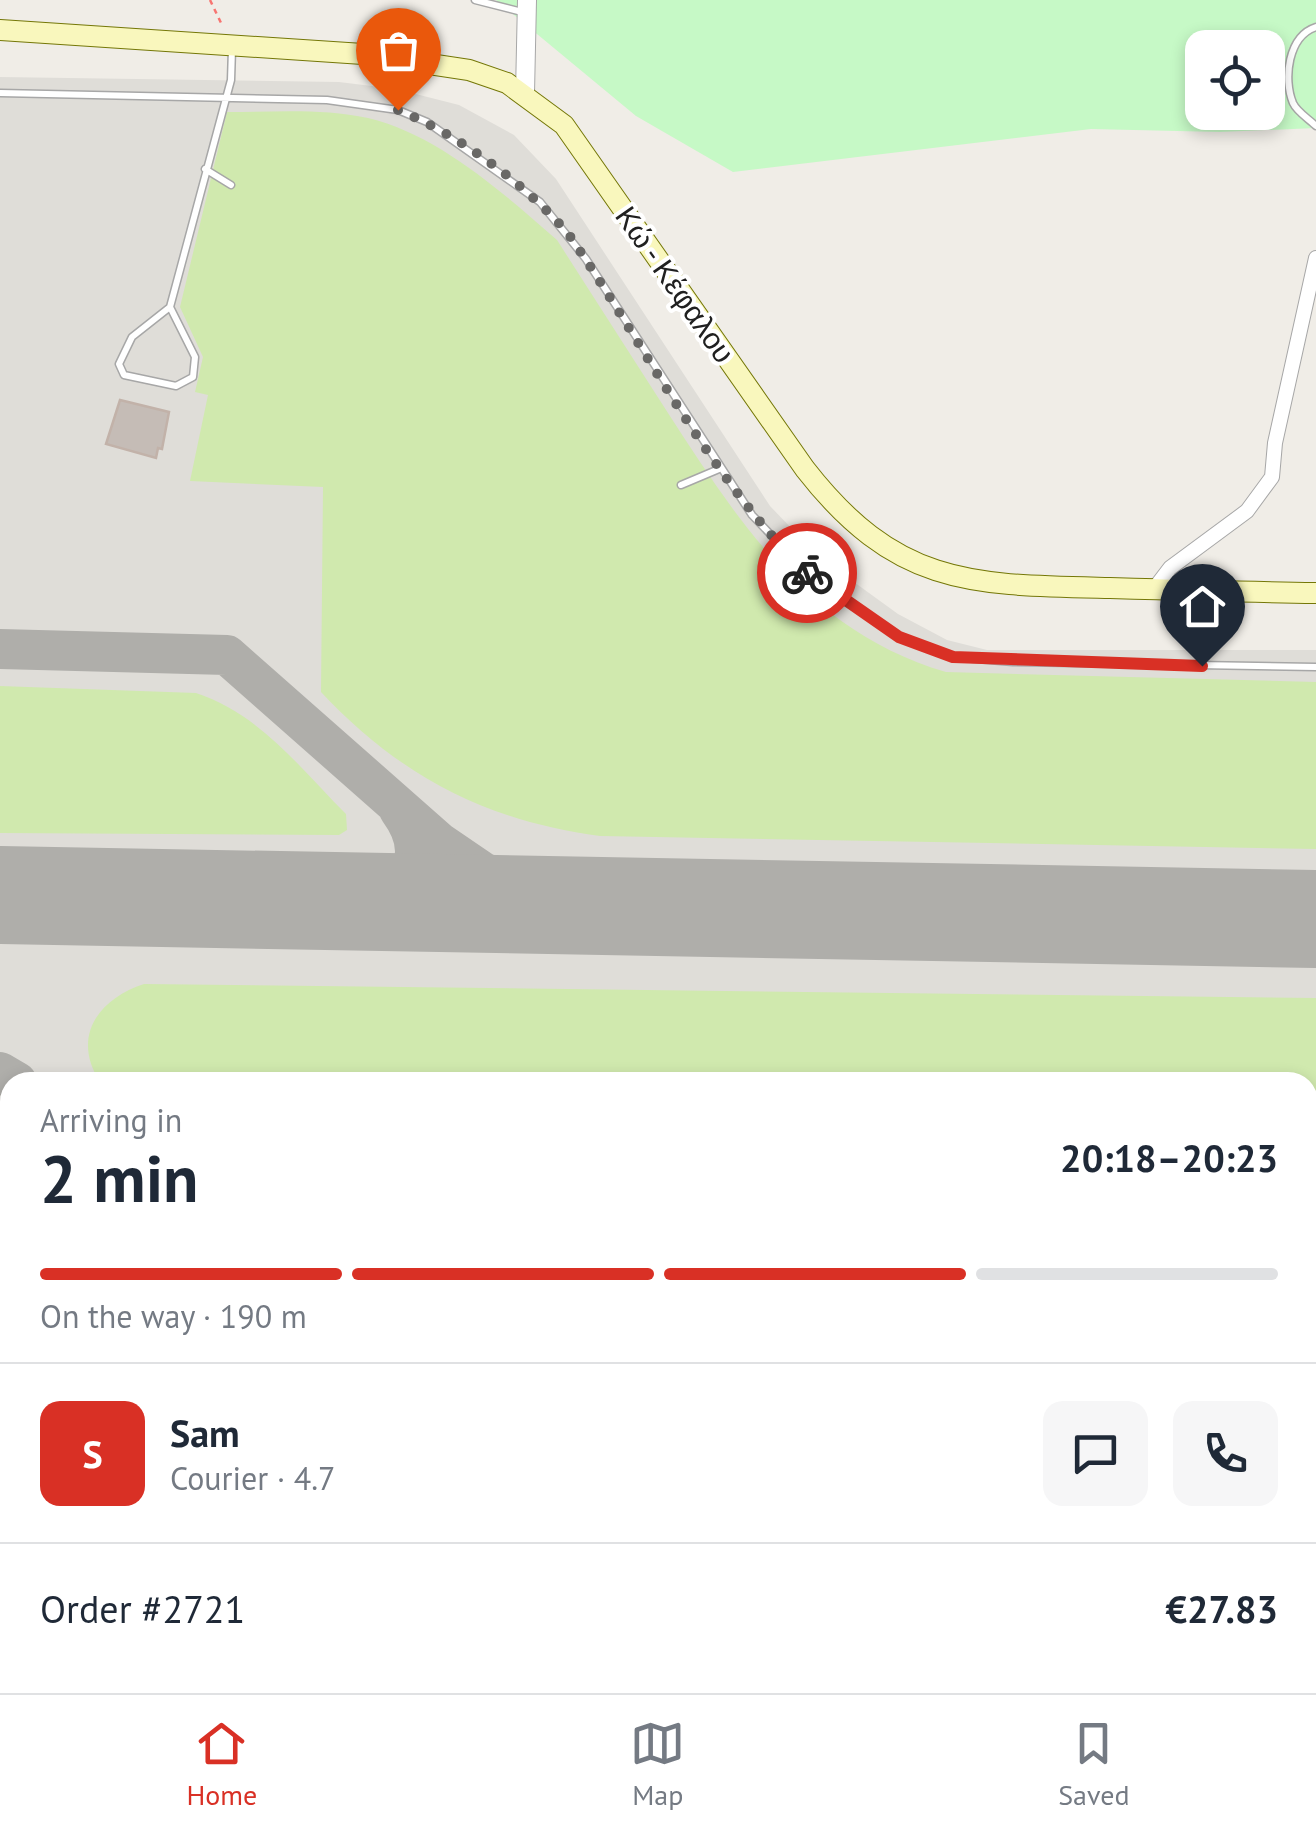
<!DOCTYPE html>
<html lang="en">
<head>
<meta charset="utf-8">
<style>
  :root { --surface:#fff; --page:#f6f6f7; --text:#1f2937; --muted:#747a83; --line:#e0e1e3; --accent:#d93025 }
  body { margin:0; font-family:"PT Sans",sans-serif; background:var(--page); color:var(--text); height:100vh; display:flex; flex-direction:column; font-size:38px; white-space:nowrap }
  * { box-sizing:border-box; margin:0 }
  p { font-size:32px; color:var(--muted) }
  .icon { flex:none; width:55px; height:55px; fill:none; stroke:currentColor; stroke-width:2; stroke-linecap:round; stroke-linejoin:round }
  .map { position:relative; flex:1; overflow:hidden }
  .panel { position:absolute; left:0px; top:1072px; width:1318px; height:622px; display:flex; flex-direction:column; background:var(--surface); border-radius:30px 30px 0 0; box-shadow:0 5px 15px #0003 }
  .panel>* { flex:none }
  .tools { position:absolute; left:1185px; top:30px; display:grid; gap:20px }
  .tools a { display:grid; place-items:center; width:100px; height:100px; border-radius:20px; background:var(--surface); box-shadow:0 5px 15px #0003; font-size:50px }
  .pin { position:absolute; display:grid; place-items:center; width:85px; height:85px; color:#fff; margin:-102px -42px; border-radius:50% 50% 50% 0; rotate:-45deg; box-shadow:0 0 10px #0007 }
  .pin .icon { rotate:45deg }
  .courier { position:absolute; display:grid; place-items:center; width:100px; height:100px; margin:-50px; border:8px solid #d93025; border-radius:50%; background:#fff; color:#222; box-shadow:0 2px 12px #0007 }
  .overview em { font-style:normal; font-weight:700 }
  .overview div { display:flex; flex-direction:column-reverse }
  .overview { display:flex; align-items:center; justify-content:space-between; height:170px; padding:0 40px }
  h1 { font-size:65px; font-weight:700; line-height:75px }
  .bar { display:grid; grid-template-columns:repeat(4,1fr); gap:15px 10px; align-content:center; height:120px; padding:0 40px }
  .bar i { height:12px; border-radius:8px; background:var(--line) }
  .bar .selected { background:var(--accent) }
  .bar p { grid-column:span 4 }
  .line { display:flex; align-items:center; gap:25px; padding:0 40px; border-top:2px solid var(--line) }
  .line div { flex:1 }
  .round { display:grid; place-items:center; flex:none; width:105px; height:105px; border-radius:20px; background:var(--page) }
  .dock { display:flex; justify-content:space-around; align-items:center; height:140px; border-top:2px solid var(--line); background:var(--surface); font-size:28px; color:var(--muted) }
  .dock a { display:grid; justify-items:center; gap:5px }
  .dock .selected { color:var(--accent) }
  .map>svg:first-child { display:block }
  .airport { fill:#dfddd8 }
  .construction { fill:#c5c4b2 }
  .grass { fill:#d0e9ae }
  .park { fill:#c6f9c6; fill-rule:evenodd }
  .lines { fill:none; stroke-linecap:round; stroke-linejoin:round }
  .taxiway { stroke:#afaeaa; stroke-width:40 }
  .runway { stroke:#afaeaa; stroke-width:98 }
  .building { fill:#c5bcb6; stroke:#c2b2a9; stroke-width:2.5 }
  .service-casing { stroke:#a7a7a7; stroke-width:9 }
  .minor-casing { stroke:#a7a7a7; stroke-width:16 }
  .tertiary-casing { stroke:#a7a7a7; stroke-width:20 }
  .secondary-casing { stroke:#747707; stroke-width:22 }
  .path { stroke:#f77571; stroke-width:2.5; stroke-dasharray:5 5; stroke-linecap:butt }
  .service { stroke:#fff; stroke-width:6 }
  .minor { stroke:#fff; stroke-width:14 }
  .tertiary { stroke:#fff; stroke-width:18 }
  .secondary { stroke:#f9f7bd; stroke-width:20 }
  .done { stroke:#696866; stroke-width:10; stroke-dasharray:0 18 }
  .route { stroke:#d93025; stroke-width:12 }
  .labels { text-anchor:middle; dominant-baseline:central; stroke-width:8; stroke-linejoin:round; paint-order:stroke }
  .street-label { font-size:30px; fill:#202020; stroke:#fff }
</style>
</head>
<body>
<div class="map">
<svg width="1316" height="1693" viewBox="0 0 1316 1693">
  <rect width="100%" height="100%" fill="#f0ede7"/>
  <path class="airport" d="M0,77L339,82L396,89L459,105L514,135L556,179L770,506L818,556L898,614L947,640L987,650H1316V1686L1306,1693H1148L1149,1685H1308V1082H10V1685H1090V1693H0Z"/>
  <path class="construction" d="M18,1685H252L254,1693H17Z"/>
  <path class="grass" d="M227,112C273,112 323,108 368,118C439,135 503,193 557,240C594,298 631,355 668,413C741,526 810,632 946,672L1316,682V849L600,836C486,821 400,776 321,692L323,487L190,481L208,395L195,392L203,357L180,307Z
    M0,686L196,693C260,714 300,768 346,814L347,830L339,835L0,833Z
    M144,984L1316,998V1274H1308V1082H100C71,1037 98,999 144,984Z
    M1316,1621V1686C1300,1693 1287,1693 1271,1685H1308V1624Z"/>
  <path class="park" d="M496,0H1316V128L1220,132L1091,129L733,172L636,116ZM1202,48H1268V112H1202Z"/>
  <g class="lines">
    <path class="taxiway" d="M0,649L227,655L439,842L483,872L555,908
      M361,904C411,892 432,855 399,810
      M0,906L39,896
      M0,1072L17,1082
      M1308,1316H1316"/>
    <path class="runway" d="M0,895L1316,919"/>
  </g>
  <path class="building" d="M120,400L169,412L162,449L158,448L156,458L106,444Z"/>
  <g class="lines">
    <g class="service-casing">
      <path id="service" d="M475,0L526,13
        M1316,27C1288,36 1283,79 1293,103C1297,112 1309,119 1316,126
        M0,93L327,100L398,110L427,122L540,202L586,259L752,515L814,580L899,637L953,657L1013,662L1316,667
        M205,169L231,185
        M170,307L195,357L193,377L176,386L124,375L119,364L132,337L170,307L231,80L232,49
        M681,485L719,469
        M10,1363L4,1377L1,1500L10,1521
        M1308,1413H1316
        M1308,1574H1316
        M0,1590L10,1638
        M17,1685V1693
        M274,1685L275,1693
        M321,1685L339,1693
        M1001,1685V1693
        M1058,1685L1064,1693"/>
    </g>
    <g class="minor-casing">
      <path id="minor" d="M1154,589L1170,568L1247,511L1272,477L1275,443L1316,258"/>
    </g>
    <g class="tertiary-casing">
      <path id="tertiary" d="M525,93L527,0"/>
    </g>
    <g class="secondary-casing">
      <path id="secondary" d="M0,30L363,54L469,70L507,83L564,125L805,469C897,587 972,585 1110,588C1178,590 1247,592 1316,593"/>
    </g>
    <path class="path" d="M210,0L222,25
      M944,1693V1685"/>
    <use href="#service" class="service"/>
    <use href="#minor" class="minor"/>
    <use href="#tertiary" class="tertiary"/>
    <use href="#secondary" class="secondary"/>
  </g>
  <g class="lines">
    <path class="done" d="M398,110C461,136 522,182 567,232C646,346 707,475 807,573"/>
    <path class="route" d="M807,573L899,637L953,657L1202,666"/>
  </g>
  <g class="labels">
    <g class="street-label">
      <text transform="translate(676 284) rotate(55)">Κώ - Κέφαλου</text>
    </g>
  </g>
</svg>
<div class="tools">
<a><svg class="icon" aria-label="locate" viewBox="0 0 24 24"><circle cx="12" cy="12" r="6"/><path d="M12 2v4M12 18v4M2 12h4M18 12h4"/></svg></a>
</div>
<div class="pin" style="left:398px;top:110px;background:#ea580c"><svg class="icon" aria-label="bag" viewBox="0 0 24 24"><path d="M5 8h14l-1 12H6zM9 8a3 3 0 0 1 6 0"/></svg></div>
<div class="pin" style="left:1202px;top:666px;background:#1f2937"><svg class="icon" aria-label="home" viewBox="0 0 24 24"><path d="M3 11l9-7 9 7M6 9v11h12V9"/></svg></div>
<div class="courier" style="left:807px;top:573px"><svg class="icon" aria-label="bike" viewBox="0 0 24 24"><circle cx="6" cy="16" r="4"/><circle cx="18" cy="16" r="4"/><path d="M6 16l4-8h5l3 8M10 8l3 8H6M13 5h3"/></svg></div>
<section class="panel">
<div class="overview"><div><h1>2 min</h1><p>Arriving in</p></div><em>20:18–20:23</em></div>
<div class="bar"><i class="selected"></i><i class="selected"></i><i class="selected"></i><i></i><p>On the way · 190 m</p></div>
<div class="line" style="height:180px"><b class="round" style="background:var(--accent);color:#fff">S</b><div><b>Sam</b><p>Courier · 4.7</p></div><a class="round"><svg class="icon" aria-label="chat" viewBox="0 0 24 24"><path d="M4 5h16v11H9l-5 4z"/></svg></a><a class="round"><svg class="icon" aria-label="phone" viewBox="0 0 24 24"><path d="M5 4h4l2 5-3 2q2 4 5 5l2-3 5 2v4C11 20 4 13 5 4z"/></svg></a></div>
<div class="line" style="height:130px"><div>Order #2721</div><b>€27.83</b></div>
</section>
</div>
<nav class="dock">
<a class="selected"><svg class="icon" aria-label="home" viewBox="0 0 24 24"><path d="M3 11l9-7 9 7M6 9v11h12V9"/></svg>Home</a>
<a><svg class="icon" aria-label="map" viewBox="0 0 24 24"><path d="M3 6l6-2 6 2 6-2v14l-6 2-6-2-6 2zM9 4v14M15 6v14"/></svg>Map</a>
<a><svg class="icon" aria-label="saved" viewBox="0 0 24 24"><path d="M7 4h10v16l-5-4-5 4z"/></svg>Saved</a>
</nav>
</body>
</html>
